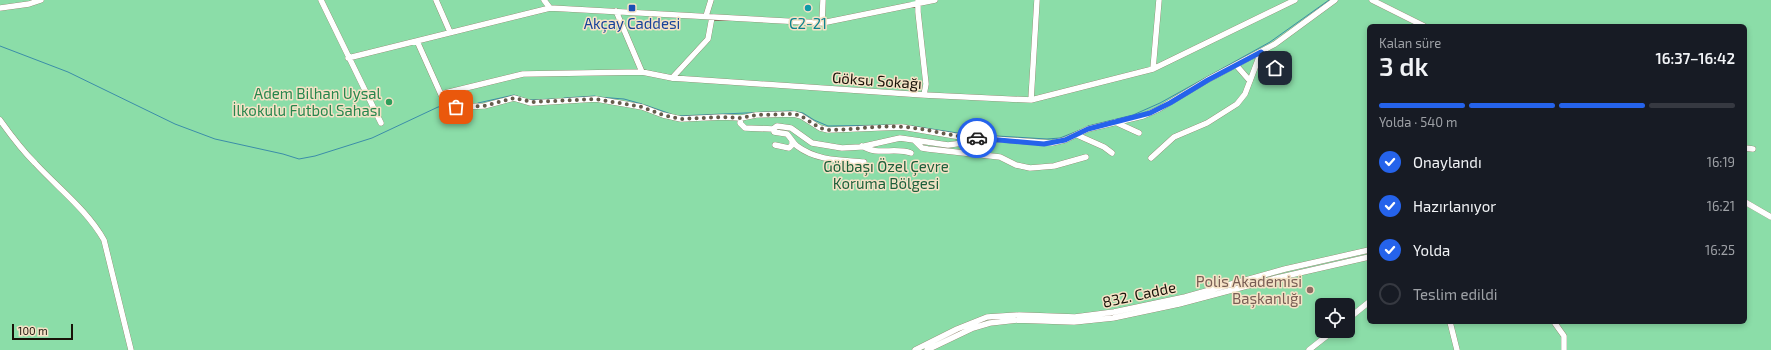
<!DOCTYPE html>
<html lang="tr">
<head>
<meta charset="utf-8">
<style>
  :root { --surface:#171b24; --page:#20242c; --text:#f1f3f6; --muted:#9ea1a6; --line:#363941; --accent:#2563eb }
  body { margin:0; font-family:"Exo 2",sans-serif; background:var(--page); color:var(--text); height:100vh; display:flex; flex-direction:column; font-size:15px; white-space:nowrap }
  * { box-sizing:border-box; margin:0 }
  p { font-size:13px; color:var(--muted) }
  .icon { flex:none; width:22px; height:22px; fill:none; stroke:currentColor; stroke-width:2; stroke-linecap:round; stroke-linejoin:round }
  .map { position:relative; flex:1; overflow:hidden }
  .sheet { position:absolute; left:1367px; top:24px; width:380px; height:300px; display:flex; flex-direction:column; background:var(--surface); border-radius:6px; box-shadow:0 2px 6px #0003 }
  .sheet>* { flex:none }
  .controls { position:absolute; left:1315px; top:298px; display:grid; gap:8px }
  .controls a { display:grid; place-items:center; width:40px; height:40px; border-radius:6px; background:var(--surface); box-shadow:0 2px 6px #0003; font-size:20px }
  .scale { position:absolute; left:12px; bottom:10px; width:61px; box-sizing:border-box; padding-left:4px; border:2px solid #191309; border-top:0; font-size:11px; line-height:14px; white-space:nowrap; color:#191309; -webkit-text-stroke:3px #f5e2c6; paint-order:stroke }
  .pin { position:absolute; display:grid; place-items:center; width:34px; height:34px; color:#fff; margin:-17px; border-radius:8px; box-shadow:0 2px 6px #0006 }
  .courier { position:absolute; display:grid; place-items:center; width:40px; height:40px; margin:-20px; border:3px solid #2563eb; border-radius:50%; background:#fff; color:#222; box-shadow:0 1px 5px #0007 }
  .overview em { font-style:normal; font-weight:600 }
  .overview div { display:flex; flex-direction:column-reverse }
  .overview { display:flex; align-items:center; justify-content:space-between; height:68px; padding:0 12px }
  h1 { font-size:26px; font-weight:600; line-height:30px }
  .bar { display:grid; grid-template-columns:repeat(4,1fr); gap:6px 4px; align-content:center; height:48px; padding:0 12px }
  .bar i { height:5px; border-radius:3px; background:var(--line) }
  .bar .selected { background:var(--accent) }
  .bar p { grid-column:span 4 }
  ol { padding:0 12px; list-style:none }
  li { display:flex; align-items:center; gap:12px; height:44px }
  li p { margin-inline-start:auto }
  li .icon { padding:4px; border-radius:50%; background:var(--accent); color:#fff; stroke-width:4 }
  li:last-child { color:var(--muted) }
  li i { width:22px; height:22px; border:2px solid var(--line); border-radius:50% }
  .map>svg:first-child { display:block }
  .green { fill:#8bdda8; fill-rule:evenodd }
  .lines { fill:none; stroke-linecap:round; stroke-linejoin:round }
  .stream { stroke:#3b8da8; stroke-width:1 }
  .minor-casing { stroke:#837259; stroke-width:6 }
  .minor { stroke:#fff; stroke-width:5.5 }
  .done { stroke:#665b4b; stroke-width:4; stroke-dasharray:0 7.2 }
  .route { stroke:#2563eb; stroke-width:5 }
  .transit-dot { fill:#1a4fb4; stroke:#f5e2c6; stroke-width:1.5 }
  .culture-dot { fill:#0f9aa8; stroke:#f5e2c6; stroke-width:1.5 }
  .leisure-dot { fill:#2e9e5b; stroke:#f5e2c6; stroke-width:1.5 }
  .education-dot { fill:#8d6e63; stroke:#f5e2c6; stroke-width:1.5 }
  .labels { text-anchor:middle; dominant-baseline:central; stroke-width:3; stroke-linejoin:round; paint-order:stroke }
  .transit-label { font-size:15px; fill:#164399; stroke:#f5e2c6 }
  .culture-label { font-size:15px; fill:#0d838f; stroke:#f5e2c6 }
  .street-label { font-size:15px; fill:#191309; stroke:#f5e2c6 }
  .leisure-label { font-size:15px; fill:#27864d; stroke:#f5e2c6; text-anchor:end }
  .park-label { font-size:15px; fill:#1c5f3a; stroke:#f5e2c6 }
  .education-label { font-size:15px; fill:#785e54; stroke:#f5e2c6; text-anchor:end }
</style>
</head>
<body>
<div class="map">
<svg width="1771" height="350" viewBox="0 0 1771 350">
  <rect width="100%" height="100%" fill="#f5e2c6"/>
  <path class="green" d="M0,0H1771V350H0ZM1369,26H1745V322H1369ZM1322,305H1348V331H1322Z"/>
  <g class="lines">
    <path class="stream" d="M0,46L68,72L175,124L215,139L283,154L299,159L315,156L372,138L438,107L455,105
      M598,97L624,99L642,104
      M564,98L595,96
      M478,103L514,95L529,100L555,99
      M645,105L671,114
      M678,116L791,111L803,113L814,120L828,126L895,125
      M912,126L964,134L1047,139L1060,138L1080,130
      M1088,126L1133,115L1160,103L1270,42L1329,0"/>
    <g class="minor-casing">
      <path id="minor" d="M321,0L381,123
        M436,0L450,32
        M544,0L550,8
        M918,0V12L926,84L924,95
        M1372,0L1424,26
        M0,8L29,4L41,0
        M616,11L642,72
        M706,16L711,0
        M822,23L823,0
        M417,41L443,99
        M348,58L550,8L822,23L935,0
        M1236,65L1250,81
        M1153,69L1159,0
        M672,78L708,39L712,17
        M441,94L523,74L642,72L672,78L924,95L1031,100L1153,69L1295,0
        M1031,100L1037,0
        M456,107L484,106L514,98L531,103L596,99L642,107L663,115L681,119L723,117L741,118L756,115L794,114L801,116L820,128L828,130L902,127L961,137L1052,143L1065,140L1088,129L1143,116L1159,109L1207,80L1275,44L1335,0
        M741,118L740,123L745,128L773,129
        M0,120C10,134 22,150 35,163C58,188 87,210 104,240L131,350
        M1115,122L1139,133
        M1077,135L1104,147L1112,153
        M915,141L922,148L928,149L1000,157L1016,165L1030,168L1054,166L1086,157
        M775,145L789,148L792,145V141
        M862,146C877,156 895,147 911,153
        M1745,148L1753,149
        M1151,158L1174,137L1207,123L1237,104L1245,94L1261,52L1276,70
        M864,162C841,160 817,161 797,146C793,143 791,138 787,134L774,132L773,129L777,126L791,128L812,143L842,148L860,147L900,138L948,145L985,140
        M1745,202L1771,217
        M1348,319L1369,302
        M1450,322L1457,350
        M1554,322L1564,336V350
        M915,350L957,329L987,317L1019,315L1075,317L1114,312L1185,297L1285,269L1369,250
        M927,350L973,328L990,323L1017,320L1074,322L1113,318L1179,304L1277,278L1369,257
        M1309,350L1333,331"/>
    </g>
    <use href="#minor" class="minor"/>
  </g>
  <g class="lines">
    <path class="done" d="M456,107L484,106L514,98L532,102L596,99L642,107L663,115L681,119L723,117L741,118L756,115L794,114L801,116L820,128L828,130C853,130 879,125 905,127C929,129 953,137 977,138"/>
    <path class="route" d="M977,138L1044,144L1065,140L1088,129L1150,113L1170,103L1208,80L1261,52L1275,68"/>
  </g>
  <rect class="transit-dot" x="628" y="4" width="8" height="8" rx="2"/>
  <circle class="culture-dot" cx="808" cy="8" r="4"/>
  <circle class="leisure-dot" cx="389" cy="102" r="4"/>
  <circle class="education-dot" cx="1310" cy="290" r="4"/>
  <g class="labels">
    <g class="transit-label">
      <text x="632" y="23">Akçay Caddesi</text>
    </g>
    <g class="culture-label">
      <text x="808" y="23">C2-21</text>
    </g>
    <g class="street-label">
      <text transform="translate(877 80) rotate(4)">Göksu Sokağı</text>
      <text transform="translate(1139 294) rotate(-12)">832. Cadde</text>
    </g>
    <g class="leisure-label">
      <text x="381" y="93">Adem Bilhan Uysal<tspan x="381" dy="17">İlkokulu Futbol Sahası</tspan></text>
    </g>
    <g class="park-label">
      <text x="886" y="166">Gölbaşı Özel Çevre<tspan x="886" dy="17">Koruma Bölgesi</tspan></text>
    </g>
    <g class="education-label">
      <text x="1302" y="281">Polis Akademisi<tspan x="1302" dy="17">Başkanlığı</tspan></text>
    </g>
  </g>
</svg>
<div class="controls">
<a><svg class="icon" aria-label="locate" viewBox="0 0 24 24"><circle cx="12" cy="12" r="6"/><path d="M12 2v4M12 18v4M2 12h4M18 12h4"/></svg></a>
</div>
<div class="scale">100 m</div>
<div class="pin" style="left:456px;top:107px;background:#ea580c"><svg class="icon" aria-label="bag" viewBox="0 0 24 24"><path d="M5 8h14l-1 12H6zM9 8a3 3 0 0 1 6 0"/></svg></div>
<div class="pin" style="left:1275px;top:68px;background:#1f2937"><svg class="icon" aria-label="home" viewBox="0 0 24 24"><path d="M3 11l9-7 9 7M6 9v11h12V9"/></svg></div>
<div class="courier" style="left:977px;top:138px"><svg class="icon" aria-label="car" viewBox="0 0 24 24"><path d="M5 17H2v-5l4-1 3-4h7l3 4 3 1v5h-3M9 17h6M6 11h13"/><circle cx="7" cy="17" r="2"/><circle cx="17" cy="17" r="2"/></svg></div>
<section class="sheet">
<div class="overview"><div><h1>3 dk</h1><p>Kalan süre</p></div><em>16:37–16:42</em></div>
<div class="bar"><i class="selected"></i><i class="selected"></i><i class="selected"></i><i></i><p>Yolda · 540 m</p></div>
<ol>
<li><svg class="icon" aria-label="check" viewBox="0 0 24 24"><path d="M5 12l5 5 9-10"/></svg>Onaylandı<p>16:19</p></li>
<li><svg class="icon" aria-label="check" viewBox="0 0 24 24"><path d="M5 12l5 5 9-10"/></svg>Hazırlanıyor<p>16:21</p></li>
<li><svg class="icon" aria-label="check" viewBox="0 0 24 24"><path d="M5 12l5 5 9-10"/></svg>Yolda<p>16:25</p></li>
<li><i></i>Teslim edildi</li>
</ol>
</section>
</div>
</body>
</html>
